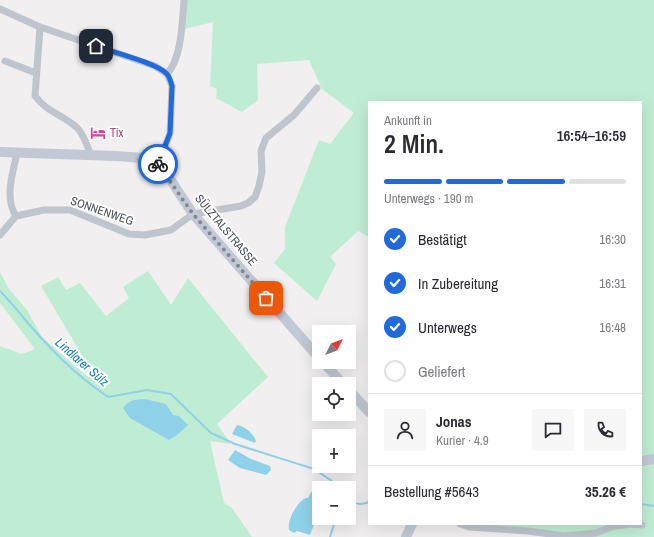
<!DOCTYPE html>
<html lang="de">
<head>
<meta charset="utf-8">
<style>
  :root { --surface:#fff; --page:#f7f7f7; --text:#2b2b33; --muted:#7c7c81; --line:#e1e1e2; --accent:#2269d9 }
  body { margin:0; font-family:"Archivo Narrow",sans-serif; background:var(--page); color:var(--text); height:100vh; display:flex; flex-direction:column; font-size:15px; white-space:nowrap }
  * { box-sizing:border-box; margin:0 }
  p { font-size:13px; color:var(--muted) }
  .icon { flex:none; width:22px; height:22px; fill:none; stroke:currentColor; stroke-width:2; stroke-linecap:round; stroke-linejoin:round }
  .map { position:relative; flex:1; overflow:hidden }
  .drawer { position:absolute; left:368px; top:101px; width:274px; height:424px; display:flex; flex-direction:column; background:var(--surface); border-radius:0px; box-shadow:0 4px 16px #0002 }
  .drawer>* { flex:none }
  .needle { width:26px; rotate:48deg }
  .tools { position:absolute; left:312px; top:325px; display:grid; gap:8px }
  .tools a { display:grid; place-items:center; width:44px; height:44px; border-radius:0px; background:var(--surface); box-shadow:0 4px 16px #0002; font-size:20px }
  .pin { position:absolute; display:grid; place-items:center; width:34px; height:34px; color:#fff; margin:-17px; border-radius:8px; box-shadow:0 2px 6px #0006 }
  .courier { position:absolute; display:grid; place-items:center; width:40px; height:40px; margin:-20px; border:3px solid #2269d9; border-radius:50%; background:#fff; color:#222; box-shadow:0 1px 5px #0007 }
  .summary em { font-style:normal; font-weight:600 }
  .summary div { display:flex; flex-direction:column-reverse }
  .summary { display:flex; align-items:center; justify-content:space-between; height:68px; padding:0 16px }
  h1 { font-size:26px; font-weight:600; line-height:30px }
  .bar { display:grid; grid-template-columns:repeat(4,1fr); gap:6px 4px; align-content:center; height:48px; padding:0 16px }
  .bar i { height:5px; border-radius:3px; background:var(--line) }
  .bar .current { background:var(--accent) }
  .bar p { grid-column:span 4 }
  .line { display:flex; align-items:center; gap:10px; padding:0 16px; border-top:1px solid var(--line) }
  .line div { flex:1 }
  .round { display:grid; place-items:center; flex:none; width:42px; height:42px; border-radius:0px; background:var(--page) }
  ol { padding:0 16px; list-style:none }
  li { display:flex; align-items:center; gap:12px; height:44px }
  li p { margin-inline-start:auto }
  li .icon { padding:4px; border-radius:50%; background:var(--accent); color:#fff; stroke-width:4 }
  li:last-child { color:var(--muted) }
  li i { width:22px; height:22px; border:2px solid var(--line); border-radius:50% }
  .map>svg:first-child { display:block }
  .green { fill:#bfedd3 }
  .water { fill:#8fd1e8 }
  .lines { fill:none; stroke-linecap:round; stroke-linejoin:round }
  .stream { stroke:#8fd1e8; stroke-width:2 }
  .minor { stroke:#bec5cd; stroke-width:7 }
  .secondary { stroke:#c0c9d5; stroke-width:10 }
  .done { stroke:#83888f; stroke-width:4; stroke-dasharray:0 7.2 }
  .route { stroke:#2269d9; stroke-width:5 }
  .labels { text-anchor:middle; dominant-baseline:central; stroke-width:4; stroke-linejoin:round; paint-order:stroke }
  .hotel-label { font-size:12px; fill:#b23c85; stroke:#fff; text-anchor:start }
  .street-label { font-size:12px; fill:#48515b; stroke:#fff }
  .water-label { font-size:13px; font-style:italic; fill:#137ea3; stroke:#fff }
</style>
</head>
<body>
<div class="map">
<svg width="654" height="537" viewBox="0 0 654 537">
  <rect width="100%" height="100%" fill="#f1efef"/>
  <path class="green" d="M184,0H654V456L641,458V102H369V237L358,231L330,257L336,264L317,301L274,263L285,249V227L319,140L330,144L354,113L322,89L309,60L257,64L258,100L242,112L216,98L217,89L210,86L213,22L181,30Z
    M148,271L171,305L188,278L268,377L217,424L231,444L210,441L224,503L232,508L252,537H0V346L22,354L35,349L0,303V272L9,289L27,310L42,337L84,374L96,381L102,380L96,379L41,286L58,277L66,290L80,283L106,316L129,298L123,287Z
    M654,460V537H557L469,524H641V462Z"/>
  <path class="water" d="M145,399L166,404L173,415L179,416L188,425L177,435L169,440L130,418L123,408C130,399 135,400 145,399Z
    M237,425C245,426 254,434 256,441L255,443L232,434Z
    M235,450L251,459L270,466L271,470L266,475L240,468L228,460Z
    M311,492L319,497V512L310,535L297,531L294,533L289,530C287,520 297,502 306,498H308Z"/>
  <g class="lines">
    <path class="stream" d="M0,291C16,307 29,326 45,342C63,362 86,382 108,397L147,390L171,394L211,433L235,444L314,469L332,481L337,488
      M349,499C356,505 361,505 369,502
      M641,504L654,506
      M330,537L336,518"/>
    <path class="minor" d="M0,9L40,27L155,66L167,74L172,86L170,133L164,150L158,163
      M40,27L35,96C47,112 61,114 75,126C83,132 88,147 91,156
      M5,61L36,73
      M167,74C182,58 182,22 184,0
      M193,214L241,206L248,203L255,197L259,186L262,171L261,151L266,138L294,115L317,88
      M16,216L44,210H70L129,234L145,235L171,230L193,214
      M16,216C4,198 13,172 17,153
      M0,235L16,216
      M460,524L469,527L528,531L564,536L596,533L611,527L630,524L642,525"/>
    <path class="secondary" d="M0,152L116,156L143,158L158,163L164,170L193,214L319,358
      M323,362L343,384
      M349,390L369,412
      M641,461L654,459
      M406,537L412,524"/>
  </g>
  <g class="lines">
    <path class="done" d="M158,164L193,214L266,298"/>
    <path class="route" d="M96,46C112,52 157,63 167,74C170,78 171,82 172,86L170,133L158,164"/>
  </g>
  <defs>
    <g id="hotel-bare" transform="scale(1.2)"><path d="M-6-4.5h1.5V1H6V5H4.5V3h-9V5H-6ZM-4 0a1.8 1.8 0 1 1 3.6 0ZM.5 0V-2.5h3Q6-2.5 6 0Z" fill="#d1479c" stroke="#fff" stroke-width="2.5" paint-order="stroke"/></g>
  </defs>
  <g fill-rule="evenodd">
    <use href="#hotel-bare" x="98" y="133"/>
  </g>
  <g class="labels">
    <g class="hotel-label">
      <text x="110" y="133">Tix</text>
    </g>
    <g class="street-label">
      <text transform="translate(102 211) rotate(19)">SONNENWEG</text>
      <text transform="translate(226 230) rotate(50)">SÜLZTALSTRASSE</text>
    </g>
    <g class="water-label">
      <text transform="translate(82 362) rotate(41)">Lindlarer Sülz</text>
    </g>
  </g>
</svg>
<div class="tools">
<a><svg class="needle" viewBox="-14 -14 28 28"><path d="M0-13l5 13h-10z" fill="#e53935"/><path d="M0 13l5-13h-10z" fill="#7c7c81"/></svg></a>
<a><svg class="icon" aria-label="locate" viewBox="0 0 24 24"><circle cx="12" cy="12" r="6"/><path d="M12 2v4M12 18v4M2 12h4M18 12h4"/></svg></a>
<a>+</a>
<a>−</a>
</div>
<div class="pin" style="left:266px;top:298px;background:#ea580c"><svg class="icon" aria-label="bag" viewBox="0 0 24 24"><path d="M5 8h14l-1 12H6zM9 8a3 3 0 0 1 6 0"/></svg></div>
<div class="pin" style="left:96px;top:46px;background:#1f2937"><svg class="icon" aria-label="home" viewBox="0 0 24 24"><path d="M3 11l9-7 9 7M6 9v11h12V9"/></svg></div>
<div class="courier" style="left:158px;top:164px"><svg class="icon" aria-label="bike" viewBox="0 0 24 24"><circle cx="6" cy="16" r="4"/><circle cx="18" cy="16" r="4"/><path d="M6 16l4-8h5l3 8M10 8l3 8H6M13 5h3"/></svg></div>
<section class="drawer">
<div class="summary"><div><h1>2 Min.</h1><p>Ankunft in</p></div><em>16:54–16:59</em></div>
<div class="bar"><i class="current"></i><i class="current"></i><i class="current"></i><i></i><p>Unterwegs · 190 m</p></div>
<ol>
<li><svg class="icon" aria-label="check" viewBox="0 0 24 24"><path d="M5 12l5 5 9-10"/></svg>Bestätigt<p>16:30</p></li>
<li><svg class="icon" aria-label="check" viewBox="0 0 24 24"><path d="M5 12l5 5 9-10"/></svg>In Zubereitung<p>16:31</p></li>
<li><svg class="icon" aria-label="check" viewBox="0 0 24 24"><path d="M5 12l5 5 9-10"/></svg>Unterwegs<p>16:48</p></li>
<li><i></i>Geliefert</li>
</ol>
<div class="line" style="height:72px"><a class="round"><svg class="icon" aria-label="person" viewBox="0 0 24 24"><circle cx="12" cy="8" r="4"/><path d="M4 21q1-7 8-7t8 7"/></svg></a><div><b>Jonas</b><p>Kurier · 4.9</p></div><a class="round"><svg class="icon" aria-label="chat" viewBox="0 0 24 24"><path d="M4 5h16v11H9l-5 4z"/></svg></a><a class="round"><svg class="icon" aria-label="phone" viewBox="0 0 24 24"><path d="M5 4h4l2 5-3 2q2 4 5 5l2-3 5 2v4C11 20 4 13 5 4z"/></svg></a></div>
<div class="line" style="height:52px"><div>Bestellung #5643</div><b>35.26 €</b></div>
</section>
</div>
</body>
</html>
